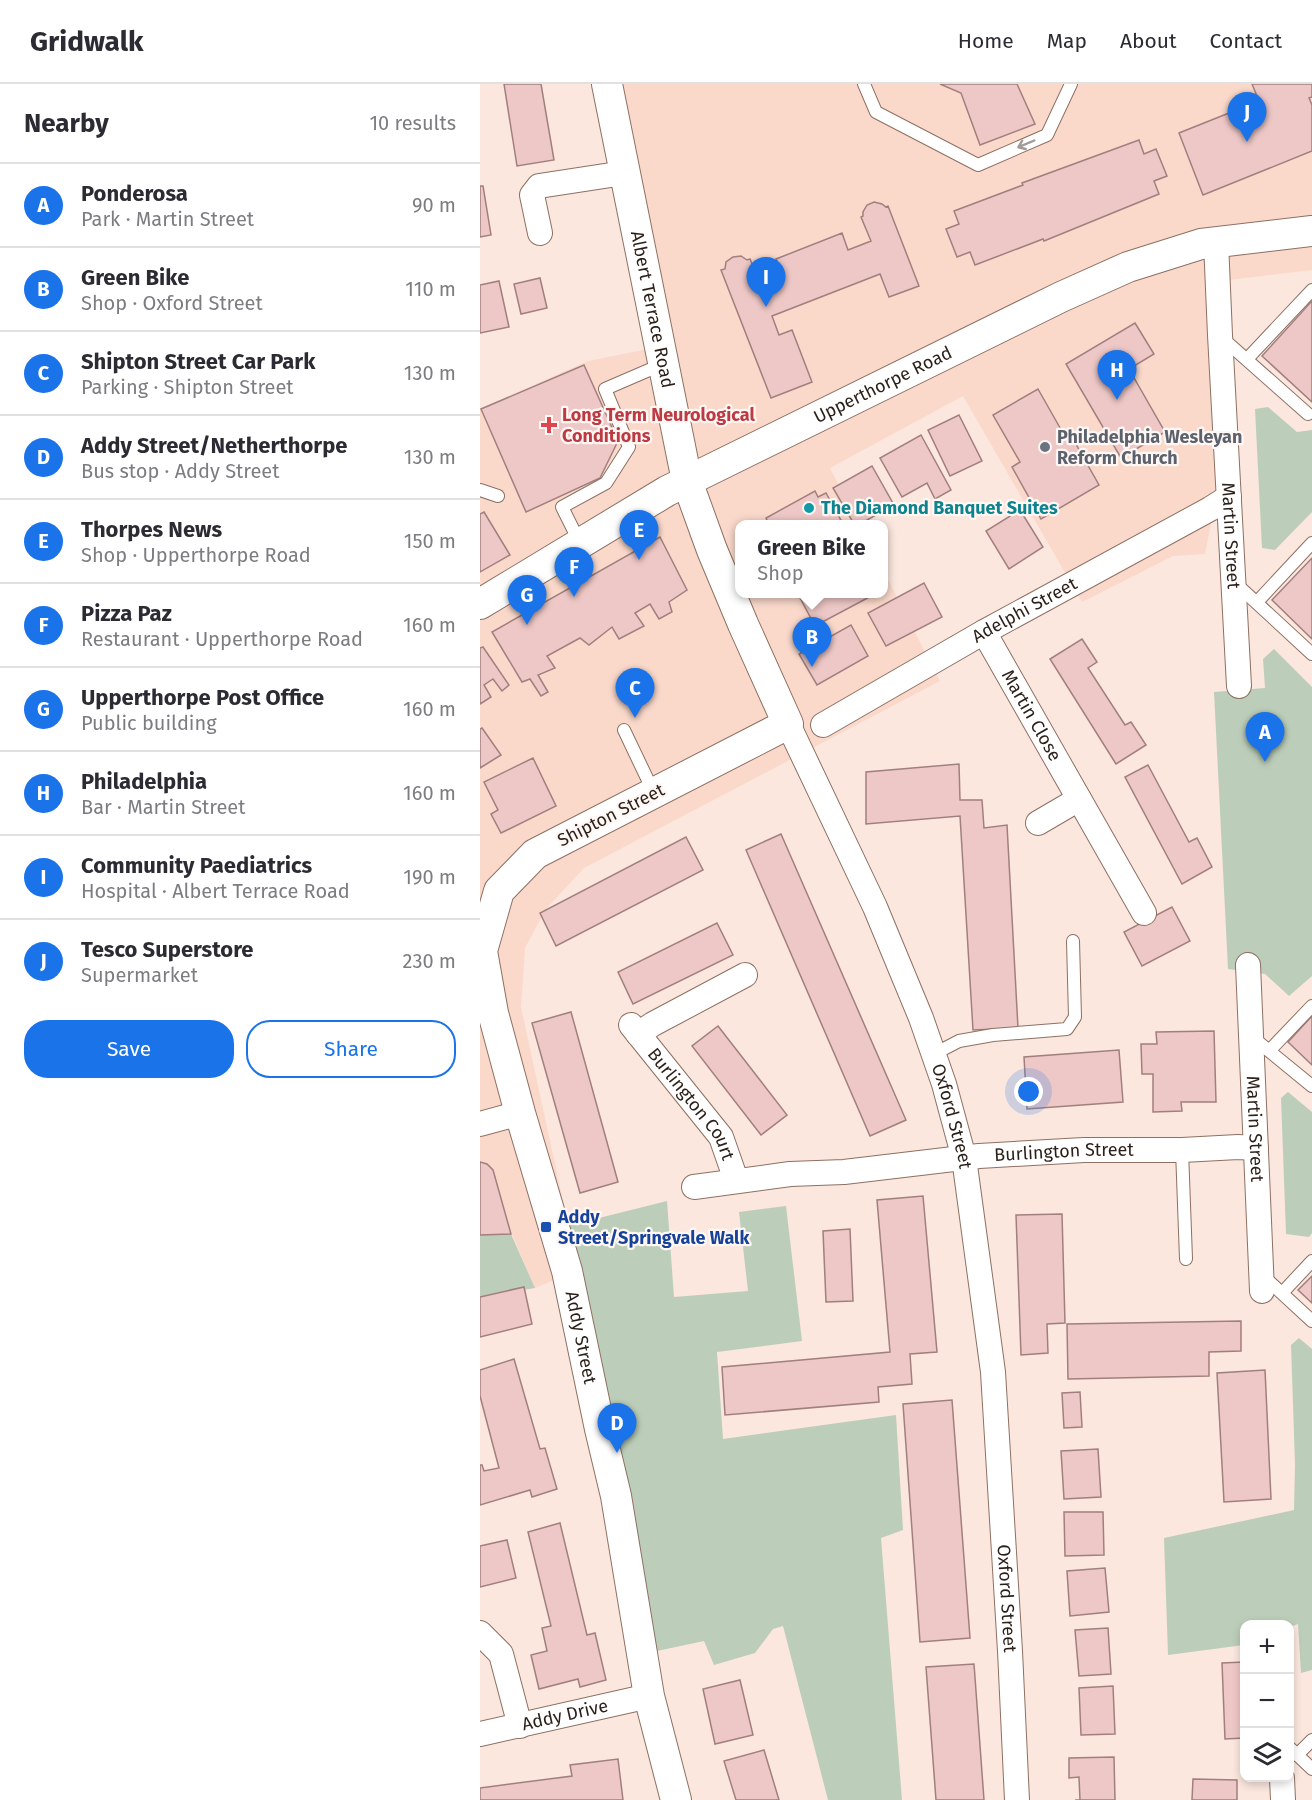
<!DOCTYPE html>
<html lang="en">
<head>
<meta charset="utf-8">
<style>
	:root { --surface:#fff; --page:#f2f2f3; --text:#2b2b33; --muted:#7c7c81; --line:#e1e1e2; --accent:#1a73e8 }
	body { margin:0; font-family:"Fira Sans",sans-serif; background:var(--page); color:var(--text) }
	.controls { position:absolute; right:18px; bottom:18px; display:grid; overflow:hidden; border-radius:12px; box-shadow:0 3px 9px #0003 }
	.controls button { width:54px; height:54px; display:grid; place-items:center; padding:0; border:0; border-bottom:2px solid var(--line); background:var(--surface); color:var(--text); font:30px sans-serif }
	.you { position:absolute; left:549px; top:1008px; width:21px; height:21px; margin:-15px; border:4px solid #fff; border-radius:50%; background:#1a73e8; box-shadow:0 0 0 9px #1a73e833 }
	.badge { display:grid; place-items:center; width:39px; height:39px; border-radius:50%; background:var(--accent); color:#fff; font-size:20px; font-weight:700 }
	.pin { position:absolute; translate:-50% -50px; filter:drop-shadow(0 2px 3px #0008) }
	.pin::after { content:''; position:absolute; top:32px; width:21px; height:18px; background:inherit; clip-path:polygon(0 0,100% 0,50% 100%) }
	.popup { position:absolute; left:255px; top:436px; width:153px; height:78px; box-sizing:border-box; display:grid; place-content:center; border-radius:12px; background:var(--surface); filter:drop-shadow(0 2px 4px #0005); font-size:20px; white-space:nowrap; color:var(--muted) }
	.popup b { font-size:22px; color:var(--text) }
	.popup::after { content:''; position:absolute; left:50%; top:100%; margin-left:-12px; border:12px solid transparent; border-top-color:var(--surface) }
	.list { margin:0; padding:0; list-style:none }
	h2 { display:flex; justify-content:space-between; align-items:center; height:78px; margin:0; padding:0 24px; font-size:26px }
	h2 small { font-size:20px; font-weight:400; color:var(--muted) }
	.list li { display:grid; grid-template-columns:39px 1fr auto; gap:18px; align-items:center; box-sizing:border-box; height:84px; padding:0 24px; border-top:2px solid var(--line) }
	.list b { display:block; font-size:22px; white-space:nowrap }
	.list p { margin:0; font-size:20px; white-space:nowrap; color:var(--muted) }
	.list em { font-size:20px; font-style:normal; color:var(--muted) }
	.actions { display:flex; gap:12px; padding:18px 24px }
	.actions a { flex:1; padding:14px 0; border:2px solid var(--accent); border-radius:24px; text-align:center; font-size:21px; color:var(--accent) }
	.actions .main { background:var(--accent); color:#fff }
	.icon { flex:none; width:33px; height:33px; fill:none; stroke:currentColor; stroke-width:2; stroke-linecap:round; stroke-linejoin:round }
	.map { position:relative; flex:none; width:832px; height:1716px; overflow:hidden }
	header { display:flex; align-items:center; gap:36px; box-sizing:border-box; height:84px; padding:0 30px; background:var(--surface); border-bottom:2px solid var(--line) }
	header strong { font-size:28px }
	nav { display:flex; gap:33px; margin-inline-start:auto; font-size:21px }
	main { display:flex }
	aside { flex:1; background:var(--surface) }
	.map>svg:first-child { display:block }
	.built { fill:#fad9cb }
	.green { fill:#bcceb9 }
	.building { fill:#eec8c7; stroke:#a17f7e; stroke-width:1.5 }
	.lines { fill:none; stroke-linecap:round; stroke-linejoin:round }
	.service-casing { stroke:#8d7062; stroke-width:14 }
	.minor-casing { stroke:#8d7062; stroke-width:26 }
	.tertiary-casing { stroke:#8d7062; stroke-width:32 }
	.service { stroke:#fff; stroke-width:12 }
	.minor { stroke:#fff; stroke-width:24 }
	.tertiary { stroke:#fff; stroke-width:30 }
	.oneway { stroke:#a09a98 }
	.health-dot { fill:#e0444e; stroke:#fef7f4; stroke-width:2 }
	.worship-dot { fill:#6b7280; stroke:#fef7f4; stroke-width:2 }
	.culture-dot { fill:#0f9aa8; stroke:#fef7f4; stroke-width:2 }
	.transit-dot { fill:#1a4fb4; stroke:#fef7f4; stroke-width:2 }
	.labels { text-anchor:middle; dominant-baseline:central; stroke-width:4.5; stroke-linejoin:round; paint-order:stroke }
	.street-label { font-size:18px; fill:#2b1f19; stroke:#fef7f4 }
	.health-label { font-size:18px; font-weight:bold; fill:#be3a42; stroke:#fef7f4; text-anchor:start }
	.worship-label { font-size:18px; font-weight:bold; fill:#5b616d; stroke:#fef7f4; text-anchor:start }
	.culture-label { font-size:18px; font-weight:bold; fill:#0d838f; stroke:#fef7f4; text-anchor:start }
	.transit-label { font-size:18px; font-weight:bold; fill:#164399; stroke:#fef7f4; text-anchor:start }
</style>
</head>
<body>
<header>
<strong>Gridwalk</strong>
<nav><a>Home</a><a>Map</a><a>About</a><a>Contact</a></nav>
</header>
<main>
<aside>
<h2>Nearby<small>10 results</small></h2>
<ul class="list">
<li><span class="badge">A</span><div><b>Ponderosa</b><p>Park · Martin Street</p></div><em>90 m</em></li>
<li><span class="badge">B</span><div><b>Green Bike</b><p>Shop · Oxford Street</p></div><em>110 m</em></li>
<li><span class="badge">C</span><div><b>Shipton Street Car Park</b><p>Parking · Shipton Street</p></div><em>130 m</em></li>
<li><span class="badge">D</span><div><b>Addy Street/Netherthorpe</b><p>Bus stop · Addy Street</p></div><em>130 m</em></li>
<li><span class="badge">E</span><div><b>Thorpes News</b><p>Shop · Upperthorpe Road</p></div><em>150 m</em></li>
<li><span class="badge">F</span><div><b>Pizza Paz</b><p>Restaurant · Upperthorpe Road</p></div><em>160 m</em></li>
<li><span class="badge">G</span><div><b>Upperthorpe Post Office</b><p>Public building</p></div><em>160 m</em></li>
<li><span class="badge">H</span><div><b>Philadelphia</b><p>Bar · Martin Street</p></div><em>160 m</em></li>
<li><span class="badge">I</span><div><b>Community Paediatrics</b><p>Hospital · Albert Terrace Road</p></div><em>190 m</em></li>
<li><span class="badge">J</span><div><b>Tesco Superstore</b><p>Supermarket</p></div><em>230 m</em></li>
</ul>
<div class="actions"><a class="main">Save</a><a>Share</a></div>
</aside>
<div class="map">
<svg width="832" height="1716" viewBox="0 0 832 1716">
	<rect width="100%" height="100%" fill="#fbe7de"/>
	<polygon class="built" points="119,0 832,0 832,186 725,199 738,405 725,470 693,472 602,518 483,312 350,384 379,440 260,440 260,510 404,510 404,488 460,597 104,784 66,825 45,864 41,923 98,1186 55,1204 32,1150 0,1151 0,325 108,277 173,264"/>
	<g class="green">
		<polygon points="788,323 817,348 832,346 832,428 795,466 782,464 775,325"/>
		<polygon points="794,565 832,603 832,892 809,912 785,890 748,885 734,608 785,604 783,575"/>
		<polygon points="808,1008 832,1028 832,1149 829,1153 806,1150 801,1014"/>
		<polygon points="187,1117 194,1213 268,1207 259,1128 306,1122 322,1257 237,1268 243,1355 416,1331 423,1446 401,1454 422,1716 348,1716 303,1542 293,1545 275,1569 234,1581 224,1557 177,1567 98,1186 87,1142"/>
		<polygon points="31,1150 55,1204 0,1213 0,1151"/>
		<polygon points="819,1254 832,1265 832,1586 821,1589 818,1540 810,1543 810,1540 764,1540 764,1561 688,1571 684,1454 814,1426 815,1380 811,1261"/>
	</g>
	<g class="building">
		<polygon points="24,0 61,0 74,76 37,82"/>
		<polygon points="460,0 537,0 555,40 500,61 481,9"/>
		<polygon points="772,0 832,0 832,13 829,14 832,21 832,67 723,111 699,49 779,17"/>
		<polygon points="659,56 664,70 676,65 687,92 674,97 679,110 564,157 563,155 495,181 490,168 477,173 466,145 479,140 474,127 543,101 542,99"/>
		<polygon points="0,102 3,102 11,151 0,153"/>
		<polygon points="394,118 402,120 406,123 408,122 439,202 409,213 400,190 292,232 299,251 312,246 332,298 291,314 241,186 245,185 246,178 253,173 261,172 267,176 270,175 280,199 302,190 296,175 362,149 368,166 391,157 381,133 383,132 383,128 387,121"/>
		<polygon points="60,194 67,224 41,230 34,200"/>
		<polygon points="19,197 29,243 0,249 0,201"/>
		<polygon points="832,217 832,318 782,272"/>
		<polygon points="655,239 674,270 649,285 685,348 641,374 586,280"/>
		<polygon points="104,281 138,357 120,394 46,428 1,325"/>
		<polygon points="558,305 583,349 588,346 619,401 561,435 532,383 540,378 513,331"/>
		<polygon points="479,331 502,377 470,392 448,346"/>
		<polygon points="441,351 471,406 455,415 447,399 422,413 400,374"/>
		<polygon points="392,382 414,421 380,440 374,440 353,404"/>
		<polygon points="335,407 338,413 346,409 363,440 289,440 286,434"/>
		<polygon points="540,426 563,463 529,485 506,447"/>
		<polygon points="4,428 30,471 0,488 0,430"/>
		<polygon points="180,453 207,506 189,518 192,528 179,535 170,520 155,529 164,542 139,555 132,543 109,561 100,554 67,572 75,584 58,591 68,608 61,612 50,595 42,598 12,548"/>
		<polygon points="832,474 832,555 792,516"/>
		<polygon points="444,499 462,533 406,562 388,529"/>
		<polygon points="318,510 395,510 335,542"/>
		<polygon points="371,541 388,572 337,601 319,570"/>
		<polygon points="602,555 617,578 608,584 645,641 651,638 666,661 636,680 570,575"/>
		<polygon points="3,563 29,601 22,607 13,595 4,601 11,613 0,620 0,564"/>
		<polygon points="2,644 21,671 0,684 0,645"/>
		<polygon points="53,674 76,722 21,749 11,730 18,726 4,698"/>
		<polygon points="479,680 480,716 502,716 504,744 527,741 538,944 493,946 480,732 386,740 386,688"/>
		<polygon points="668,681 709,758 717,754 732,783 702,800 645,693"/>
		<polygon points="301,750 426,1036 390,1052 266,766"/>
		<polygon points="206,753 223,786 76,862 60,829"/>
		<polygon points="692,823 710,857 662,882 644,848"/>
		<polygon points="237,839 253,871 153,920 138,888"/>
		<polygon points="91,928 138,1098 100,1109 52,939"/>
		<polygon points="832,932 832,981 808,958"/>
		<polygon points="238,942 307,1031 281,1051 212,962"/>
		<polygon points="734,947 736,1018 701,1018 702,1027 673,1028 673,990 662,990 661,960 677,960 676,948"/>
		<polygon points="639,966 643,1018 547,1025 544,973"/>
		<polygon points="0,1078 7,1080 13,1086 31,1150 0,1151"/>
		<polygon points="443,1112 457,1268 430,1270 432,1300 398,1303 399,1318 245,1331 242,1283 410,1268 397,1116"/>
		<polygon points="582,1130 585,1239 567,1240 568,1269 541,1271 536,1131"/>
		<polygon points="370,1145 373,1217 346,1218 343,1147"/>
		<polygon points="832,1192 832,1219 818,1206"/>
		<polygon points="44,1203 52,1240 0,1253 0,1213"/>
		<polygon points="761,1237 761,1267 729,1268 729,1292 588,1295 587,1240"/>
		<polygon points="34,1275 60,1365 65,1364 77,1405 52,1413 50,1406 0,1421 0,1381 2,1381 4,1387 19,1384 0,1312 0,1286"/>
		<polygon points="785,1286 791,1415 744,1418 737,1289"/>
		<polygon points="600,1308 602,1343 584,1344 582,1309"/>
		<polygon points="472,1316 490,1554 440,1558 423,1320"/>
		<polygon points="618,1365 621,1413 584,1415 581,1367"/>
		<polygon points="584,1428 623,1428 624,1471 585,1472"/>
		<polygon points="80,1439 107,1551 115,1549 126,1596 100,1603 98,1595 59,1605 51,1571 67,1567 62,1544 71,1542 48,1448"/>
		<polygon points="27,1456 36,1494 0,1503 0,1462"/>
		<polygon points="625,1484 629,1528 590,1532 587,1487"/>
		<polygon points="628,1544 631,1590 599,1592 595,1546"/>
		<polygon points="764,1578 764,1654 745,1655 742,1579"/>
		<polygon points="494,1580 504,1716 456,1716 446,1583"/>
		<polygon points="260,1596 273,1651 235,1660 223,1605"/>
		<polygon points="633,1602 635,1650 601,1651 599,1604"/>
		<polygon points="284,1666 299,1716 256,1716 244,1677"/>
		<polygon points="634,1673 635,1716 595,1716 600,1716 599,1693 589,1694 589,1674"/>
		<polygon points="138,1675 143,1716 0,1716 0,1704 92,1692 90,1681"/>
		<polygon points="713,1695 757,1696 757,1716 712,1716"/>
	</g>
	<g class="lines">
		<g class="service-casing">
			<g id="service">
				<polyline points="384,0 396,28 498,81 567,51 591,0"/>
				<polyline points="741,253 828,330"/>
				<polyline points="767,275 832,206"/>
				<polyline points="0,406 18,412"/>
				<polyline points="100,459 82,423 126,399 149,363 125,305 183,280"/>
				<polyline points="754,498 832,570"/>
				<polyline points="777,518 832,459"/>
				<polyline points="144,646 174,709"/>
				<polyline points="772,953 832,1002"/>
				<polyline points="790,966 832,922"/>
				<polyline points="454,970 479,957 513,951 587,945 595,933 593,857"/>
				<polyline points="702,1066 706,1175"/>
				<polyline points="782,1191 832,1237"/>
				<polyline points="803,1208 832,1177"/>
				<polyline points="810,1664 832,1685"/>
				<polyline points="817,1671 832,1656"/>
			</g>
		</g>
		<g class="minor-casing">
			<g id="minor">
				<polyline points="60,149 52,111 59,102 144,89"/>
				<path id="s1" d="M 736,158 L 740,251 L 759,602"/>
				<path id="s2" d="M 504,548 L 664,829"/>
				<path id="s3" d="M 308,640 L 395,823 L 441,934 L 464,1000 L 484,1074 L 513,1288 L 530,1567 L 537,1716"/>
				<path id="s4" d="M 343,641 L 504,548 L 730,425 L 749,413"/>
				<polyline points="558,739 599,715"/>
				<path id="s5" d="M 768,881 L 782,1207"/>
				<path id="s6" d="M 151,941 L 241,1053 L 256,1096"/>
				<polyline points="158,950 173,940 265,891"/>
				<polyline points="0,1040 40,1029"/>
				<path id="s7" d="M 214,1103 L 310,1090 L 364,1088 L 499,1072 L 604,1066 L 702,1066 L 758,1063 L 776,1064"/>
				<polyline points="0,1549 21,1570 40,1642"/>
				<path id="s8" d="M 0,1650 L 169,1612"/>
				<polyline points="802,1694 803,1716"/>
			</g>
		</g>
		<g class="tertiary-casing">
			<g id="tertiary">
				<path id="s9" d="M 127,0 L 207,397 L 232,466 L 263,540 L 308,640 L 55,770 L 19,807 L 2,867 L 13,929 L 40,1029 L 87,1187 L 120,1345 L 136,1412 L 169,1612 L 196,1716"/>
				<path id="s10" d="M 0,520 L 187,407 L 581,213 L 648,183 L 721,160 L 832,147"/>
			</g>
		</g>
		<use href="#service" class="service"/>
		<use href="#minor" class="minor"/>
		<use href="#tertiary" class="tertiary"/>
	</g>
	<defs><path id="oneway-shaft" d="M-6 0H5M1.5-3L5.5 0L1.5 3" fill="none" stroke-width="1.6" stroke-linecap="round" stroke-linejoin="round" transform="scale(1.5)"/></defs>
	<use class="oneway" href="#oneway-shaft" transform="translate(546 60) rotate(157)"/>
	<path class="health-dot" d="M66 332h6v6h6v6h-6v6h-6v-6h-6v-6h6z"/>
	<circle class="worship-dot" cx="565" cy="363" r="6"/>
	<circle class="culture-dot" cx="329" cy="424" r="6"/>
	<rect class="transit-dot" x="60" y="1137" width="12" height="12" rx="3"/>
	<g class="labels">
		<g class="street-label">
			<text stroke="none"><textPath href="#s9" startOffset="230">Albert Terrace Road</textPath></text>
			<text stroke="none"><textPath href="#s10" startOffset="459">Upperthorpe Road</textPath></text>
			<text stroke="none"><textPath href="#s1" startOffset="294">Martin Street</textPath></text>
			<text stroke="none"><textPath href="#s4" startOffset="232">Adelphi Street</textPath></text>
			<text stroke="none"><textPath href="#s2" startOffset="96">Martin Close</textPath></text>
			<text transform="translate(131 731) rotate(-27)">Shipton Street</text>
			<text stroke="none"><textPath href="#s6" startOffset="100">Burlington Court</textPath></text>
			<text stroke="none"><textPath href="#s3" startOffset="426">Oxford Street</textPath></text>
			<text stroke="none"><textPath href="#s5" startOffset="164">Martin Street</textPath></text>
			<text stroke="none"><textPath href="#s7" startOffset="372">Burlington Street</textPath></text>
			<text stroke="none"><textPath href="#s9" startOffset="1466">Addy Street</textPath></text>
			<text stroke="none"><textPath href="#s3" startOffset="912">Oxford Street</textPath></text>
			<text stroke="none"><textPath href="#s8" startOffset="87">Addy Drive</textPath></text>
		</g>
		<g class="health-label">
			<text x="82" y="331">Long Term Neurological<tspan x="82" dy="21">Conditions</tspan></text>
		</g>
		<g class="worship-label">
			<text x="577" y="353">Philadelphia Wesleyan<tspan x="577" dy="21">Reform Church</tspan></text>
		</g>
		<g class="culture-label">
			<text x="341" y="424">The Diamond Banquet Suites</text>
		</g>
		<g class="transit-label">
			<text x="78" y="1133">Addy<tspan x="78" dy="21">Street/Springvale Walk</tspan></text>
		</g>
	</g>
</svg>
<div class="controls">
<button>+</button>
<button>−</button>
<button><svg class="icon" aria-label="layers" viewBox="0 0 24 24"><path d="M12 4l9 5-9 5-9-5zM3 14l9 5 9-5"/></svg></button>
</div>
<div class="you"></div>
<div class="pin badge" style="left:785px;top:678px">A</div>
<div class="pin badge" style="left:332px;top:583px">B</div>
<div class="popup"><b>Green Bike</b>Shop</div>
<div class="pin badge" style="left:155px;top:634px">C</div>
<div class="pin badge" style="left:137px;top:1369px">D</div>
<div class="pin badge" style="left:159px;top:476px">E</div>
<div class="pin badge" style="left:94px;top:513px">F</div>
<div class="pin badge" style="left:47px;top:541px">G</div>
<div class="pin badge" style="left:637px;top:316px">H</div>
<div class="pin badge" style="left:286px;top:223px">I</div>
<div class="pin badge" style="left:767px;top:58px">J</div>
</div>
</main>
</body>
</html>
